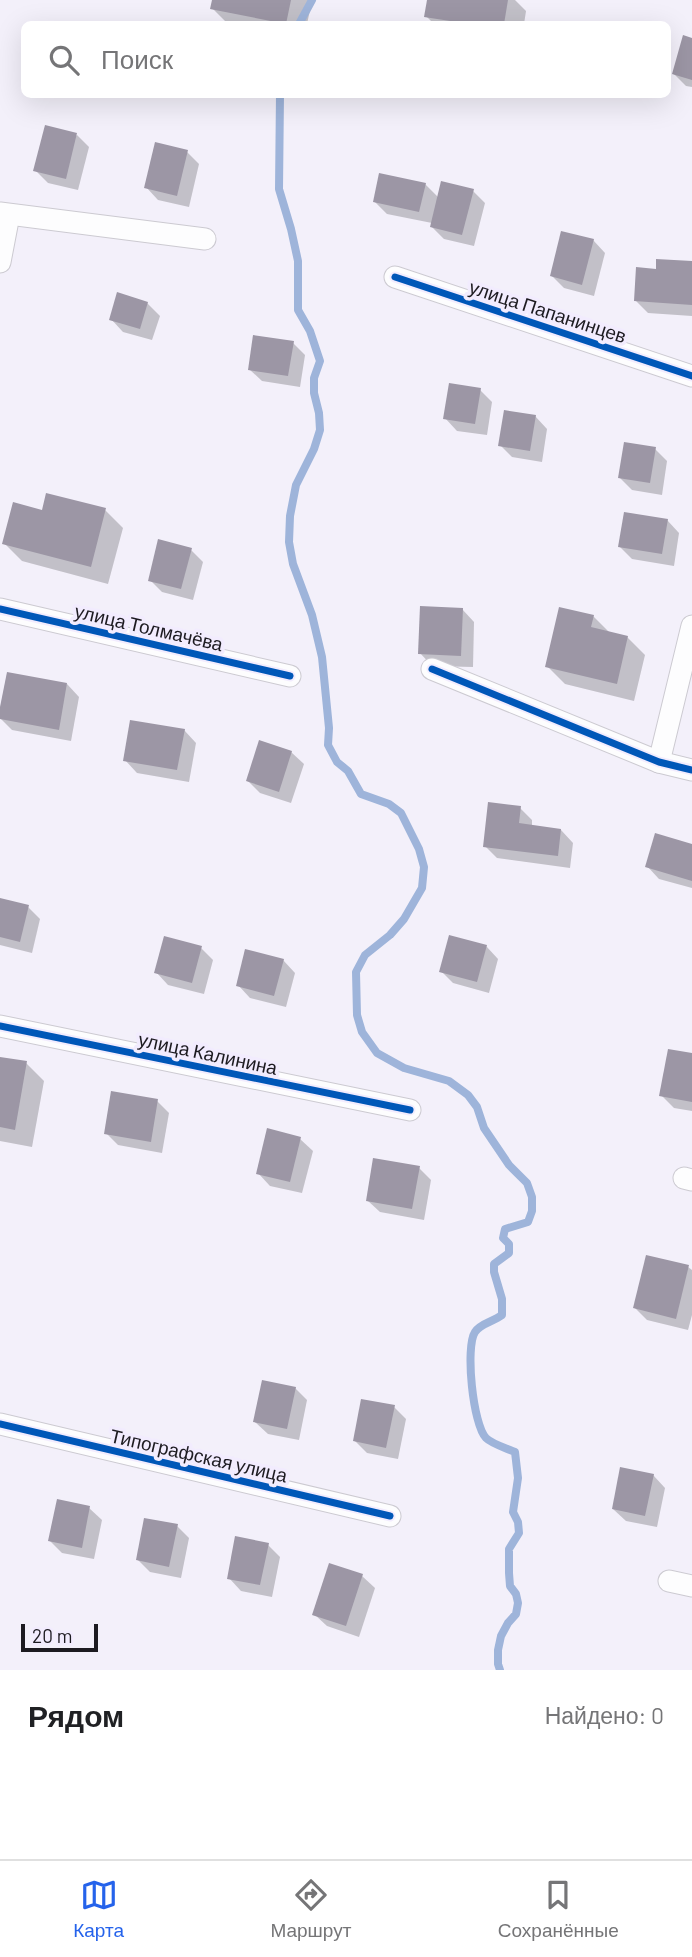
<!DOCTYPE html>
<html lang="ru">
<head>
<meta charset="utf-8">
<style>
	:root { --surface:#fff; --page:#f6f6f6; --text:#202124; --muted:#757577; --line:#e0e0e0; --accent:#2563eb }
	body { margin:0; font-family:Barlow,sans-serif; background:var(--page); color:var(--text) }
	.scale { position:absolute; left:21px; bottom:18px; width:77px; box-sizing:border-box; padding-left:7px; border:4px solid #1d1b21; border-top:0; font-size:19px; line-height:24px; white-space:nowrap; color:#1d1b21; -webkit-text-stroke:5px #f2ecfe; paint-order:stroke }
	.list { margin:0; padding:0; list-style:none }
	h2 { display:flex; justify-content:space-between; align-items:center; height:91px; margin:0; padding:0 28px; font-size:30px }
	h2 small { font-size:23px; font-weight:400; color:var(--muted) }
	.icon { flex:none; width:38px; height:38px; fill:none; stroke:currentColor; stroke-width:2; stroke-linecap:round; stroke-linejoin:round }
	.map { position:relative; flex:none; width:692px; height:1670px; overflow:hidden }
	.search { position:absolute; background:var(--surface); box-shadow:0 7px 28px #0002; left:21px; right:21px; top:21px; height:77px; display:flex; align-items:center; gap:18px; box-sizing:border-box; padding:0 24px; border-radius:10px; color:var(--muted); font-size:26px }
	.sheet { height:189px; background:var(--surface) }
	nav { display:flex; justify-content:space-around; align-items:center; box-sizing:border-box; height:98px; border-top:2px solid var(--line); background:var(--surface); font-size:19px; color:var(--muted) }
	nav a { display:grid; justify-items:center; gap:4px }
	nav .on { color:var(--accent) }
	.map>svg:first-child { display:block }
	.shadow { fill:#0003 }
	.lines { fill:none; stroke-linecap:round; stroke-linejoin:round }
	.stream { stroke:#9eb4da; stroke-width:8 }
	.building { fill:#9c96a5 }
	.street-casing { stroke:#cccad1; stroke-width:23 }
	.street { stroke:#fdfdfe; stroke-width:21 }
	.cycleway-casing { stroke:#f2ecfe; stroke-width:11 }
	.cycleway { stroke:#0057b8; stroke-width:7 }
	.labels { text-anchor:middle; dominant-baseline:central; stroke-width:7; stroke-linejoin:round; paint-order:stroke }
	.street-label { font-size:19px; fill:#1d1b21; stroke:#f2ecfe }
</style>
</head>
<body>
<div class="map">
<svg width="692" height="1670" viewBox="0 0 692 1670">
	<rect width="100%" height="100%" fill="#f3f0fa"/>
	<g class="shadow">
		<polygon points="214,0 311,0 312,1 307,24 228,24 212,8"/>
		<polygon points="429,0 515,0 526,11 524,24 434,24 426,16"/>
		<polygon points="692,39 692,87 686,86 674,74"/>
		<polygon points="77,135 89,147 78,190 48,183 35,170"/>
		<polygon points="187,152 199,164 189,207 158,200 146,187"/>
		<polygon points="425,184 439,198 473,191 485,203 474,246 444,239 432,227 432,223 387,214 375,202"/>
		<polygon points="593,240 605,253 594,296 564,288 552,276"/>
		<polygon points="692,263 692,316 648,313 636,301 657,271"/>
		<polygon points="147,303 160,316 152,340 123,332 111,319"/>
		<polygon points="293,343 305,355 300,387 262,381 249,369"/>
		<polygon points="480,390 492,402 487,435 457,431 445,418"/>
		<polygon points="535,416 547,429 542,462 512,457 500,445"/>
		<polygon points="655,449 667,461 662,495 632,490 620,478"/>
		<polygon points="105,510 123,528 108,584 22,561 4,543 43,512"/>
		<polygon points="667,520 679,533 674,566 632,559 620,547"/>
		<polygon points="191,550 203,562 193,600 162,592 150,580"/>
		<polygon points="462,609 474,622 473,667 432,666 420,653"/>
		<polygon points="593,616 610,633 627,637 645,655 634,701 565,684 547,666"/>
		<polygon points="67,684 79,697 71,741 12,730 0,718 0,716"/>
		<polygon points="184,730 196,743 189,782 137,773 125,760"/>
		<polygon points="291,752 304,764 291,803 260,793 248,781"/>
		<polygon points="520,808 532,820 532,827 561,830 573,843 570,868 497,858 485,846"/>
		<polygon points="692,846 692,888 659,879 647,866"/>
		<polygon points="0,899 28,907 40,919 32,953 0,945"/>
		<polygon points="486,946 498,959 489,993 453,983 441,971"/>
		<polygon points="201,948 213,960 204,994 168,985 156,972"/>
		<polygon points="283,960 295,973 286,1007 250,998 238,985"/>
		<polygon points="692,1055 692,1111 674,1108 661,1095"/>
		<polygon points="0,1058 26,1063 44,1081 32,1147 0,1141"/>
		<polygon points="157,1101 169,1113 162,1153 118,1145 106,1133"/>
		<polygon points="300,1139 313,1151 302,1193 270,1186 258,1173"/>
		<polygon points="419,1168 431,1180 424,1220 380,1212 367,1200"/>
		<polygon points="688,1267 692,1270 692,1315 688,1330 647,1320 635,1308"/>
		<polygon points="295,1388 307,1400 299,1440 268,1434 255,1422"/>
		<polygon points="394,1407 406,1419 398,1459 367,1453 355,1441"/>
		<polygon points="653,1475 665,1488 657,1527 626,1521 613,1509"/>
		<polygon points="89,1508 102,1520 94,1559 62,1553 50,1541"/>
		<polygon points="177,1526 189,1538 181,1578 150,1572 137,1559"/>
		<polygon points="268,1545 280,1557 272,1597 241,1591 229,1578"/>
		<polygon points="330,1565 362,1576 375,1588 359,1637 327,1626 314,1614"/>
	</g>
	<g class="lines">
		<g class="stream">
			<polyline points="299,24 312,0"/>
			<path d="M 280,94 L 279,189 L 291,229 L 298,261 L 298,310 L 310,331 L 320,361 L 314,378 L 314,393 L 319,413 L 320,430 L 314,449 L 296,485 L 290,516 L 289,542 L 293,564 L 312,615 L 322,657 L 329,728 L 328,745 L 337,762 L 348,771 L 361,794 L 389,804 L 401,813 L 419,849 L 424,867 L 422,888 L 404,919 L 390,935 L 365,955 L 356,972 L 357,1015 L 362,1032 L 377,1053 L 404,1068 L 449,1081 L 468,1095 L 477,1107 L 484,1128 L 509,1165 L 527,1183 L 532,1197 L 532,1211 L 528,1222 L 505,1229 L 503,1238 L 509,1244 L 509,1253 L 494,1264 L 494,1272 L 502,1299 L 502,1315 C 493,1322 481,1323 475,1332 C 465,1347 473,1425 486,1438 C 492,1444 506,1448 515,1452 L 518,1478 L 513,1512 L 518,1522 L 519,1533 L 509,1549 L 509,1573 L 510,1586 L 516,1594 L 518,1603 L 516,1614 L 508,1623 L 501,1636 L 498,1650 L 498,1664 L 500,1670"/>
		</g>
	</g>
	<g class="building">
		<polygon points="212,0 291,0 286,24 210,9"/>
		<polygon points="427,0 508,0 504,24 470,24 424,17"/>
		<polygon points="683,35 692,38 692,80 672,74"/>
		<polygon points="45,125 77,133 66,179 33,171"/>
		<polygon points="155,142 188,150 177,196 144,188"/>
		<polygon points="379,173 426,183 419,212 373,202"/>
		<polygon points="441,181 474,189 462,235 430,227"/>
		<polygon points="561,231 594,239 582,285 550,276"/>
		<polygon points="656,259 692,261 692,305 634,301 636,267 656,269"/>
		<polygon points="117,292 148,302 140,329 109,320"/>
		<polygon points="253,335 294,341 288,376 248,370"/>
		<polygon points="449,383 481,388 475,424 443,419"/>
		<polygon points="504,410 536,415 530,451 498,446"/>
		<polygon points="624,442 656,447 650,483 618,478"/>
		<polygon points="46,493 106,508 91,567 2,544 13,502 42,510"/>
		<polygon points="624,512 668,519 662,554 618,547"/>
		<polygon points="158,539 192,548 181,589 148,581"/>
		<polygon points="420,606 463,608 461,656 418,654"/>
		<polygon points="559,607 594,615 591,627 628,636 617,684 545,667"/>
		<polygon points="7,672 67,683 59,730 0,719 0,707"/>
		<polygon points="130,720 185,729 177,770 123,761"/>
		<polygon points="259,740 292,751 279,792 246,781"/>
		<polygon points="488,802 521,806 519,823 561,829 558,856 483,847"/>
		<polygon points="655,833 692,844 692,881 645,867"/>
		<polygon points="0,898 29,905 20,942 0,937"/>
		<polygon points="449,935 487,945 477,982 439,972"/>
		<polygon points="164,936 202,946 192,983 154,973"/>
		<polygon points="245,949 284,959 274,996 236,986"/>
		<polygon points="668,1049 692,1053 692,1102 659,1096"/>
		<polygon points="0,1057 27,1061 15,1130 0,1127"/>
		<polygon points="111,1091 158,1099 151,1142 104,1134"/>
		<polygon points="267,1128 301,1137 290,1182 256,1174"/>
		<polygon points="373,1158 420,1166 412,1209 366,1201"/>
		<polygon points="646,1255 689,1265 676,1319 633,1308"/>
		<polygon points="262,1380 296,1387 287,1429 253,1422"/>
		<polygon points="361,1399 395,1405 386,1448 353,1441"/>
		<polygon points="620,1467 654,1474 645,1516 612,1509"/>
		<polygon points="57,1499 90,1506 82,1548 48,1541"/>
		<polygon points="144,1518 178,1524 169,1567 136,1560"/>
		<polygon points="235,1536 269,1543 260,1585 227,1579"/>
		<polygon points="329,1563 363,1574 346,1626 312,1615"/>
	</g>
	<g class="lines">
		<g class="street-casing">
			<g id="street">
				<polyline points="0,213 205,239"/>
				<polyline points="0,262 9,215"/>
				<polyline points="395,277 692,376"/>
				<polyline points="0,609 290,676"/>
				<polyline points="432,669 659,762 692,770"/>
				<polyline points="659,762 692,626"/>
				<polyline points="0,1026 410,1110"/>
				<polyline points="684,1178 692,1180"/>
				<polyline points="0,1424 390,1516"/>
				<polyline points="669,1581 692,1586"/>
			</g>
		</g>
		<use href="#street" class="street"/>
		<g class="cycleway-casing">
			<g id="cycleway">
				<polyline points="395,277 692,376"/>
				<polyline points="0,609 290,676"/>
				<polyline points="432,669 659,762 692,770"/>
				<polyline points="0,1026 410,1110"/>
				<polyline points="0,1424 390,1516"/>
			</g>
		</g>
		<use href="#cycleway" class="cycleway"/>
	</g>
	<g class="labels">
		<g class="street-label">
			<text transform="translate(548 311) rotate(18)">улица Папанинцев</text>
			<text transform="translate(149 627) rotate(13)">улица Толмачёва</text>
			<text transform="translate(208 1053) rotate(12)">улица Калинина</text>
			<text transform="translate(199 1455) rotate(13)">Типографская улица</text>
		</g>
	</g>
</svg>
<div class="scale">20 m</div>
<div class="search"><svg class="icon" aria-label="search" viewBox="0 0 24 24"><circle cx="10" cy="10" r="6"/><path d="M15 15l6 6"/></svg>Поиск</div>
</div>
<section class="sheet">
<h2>Рядом<small>Найдено: 0</small></h2>
<ul class="list">
</ul>
</section>
<nav>
<a class="on"><svg class="icon" aria-label="map" viewBox="0 0 24 24"><path d="M3 6l6-2 6 2 6-2v14l-6 2-6-2-6 2zM9 4v14M15 6v14"/></svg>Карта</a>
<a><svg class="icon" aria-label="directions" viewBox="0 0 24 24"><path d="M12 3l9 9-9 9-9-9zM9 14v-3h6M13 9l2 2-2 2"/></svg>Маршрут</a>
<a><svg class="icon" aria-label="saved" viewBox="0 0 24 24"><path d="M7 4h10v16l-5-4-5 4z"/></svg>Сохранённые</a>
</nav>
</body>
</html>
